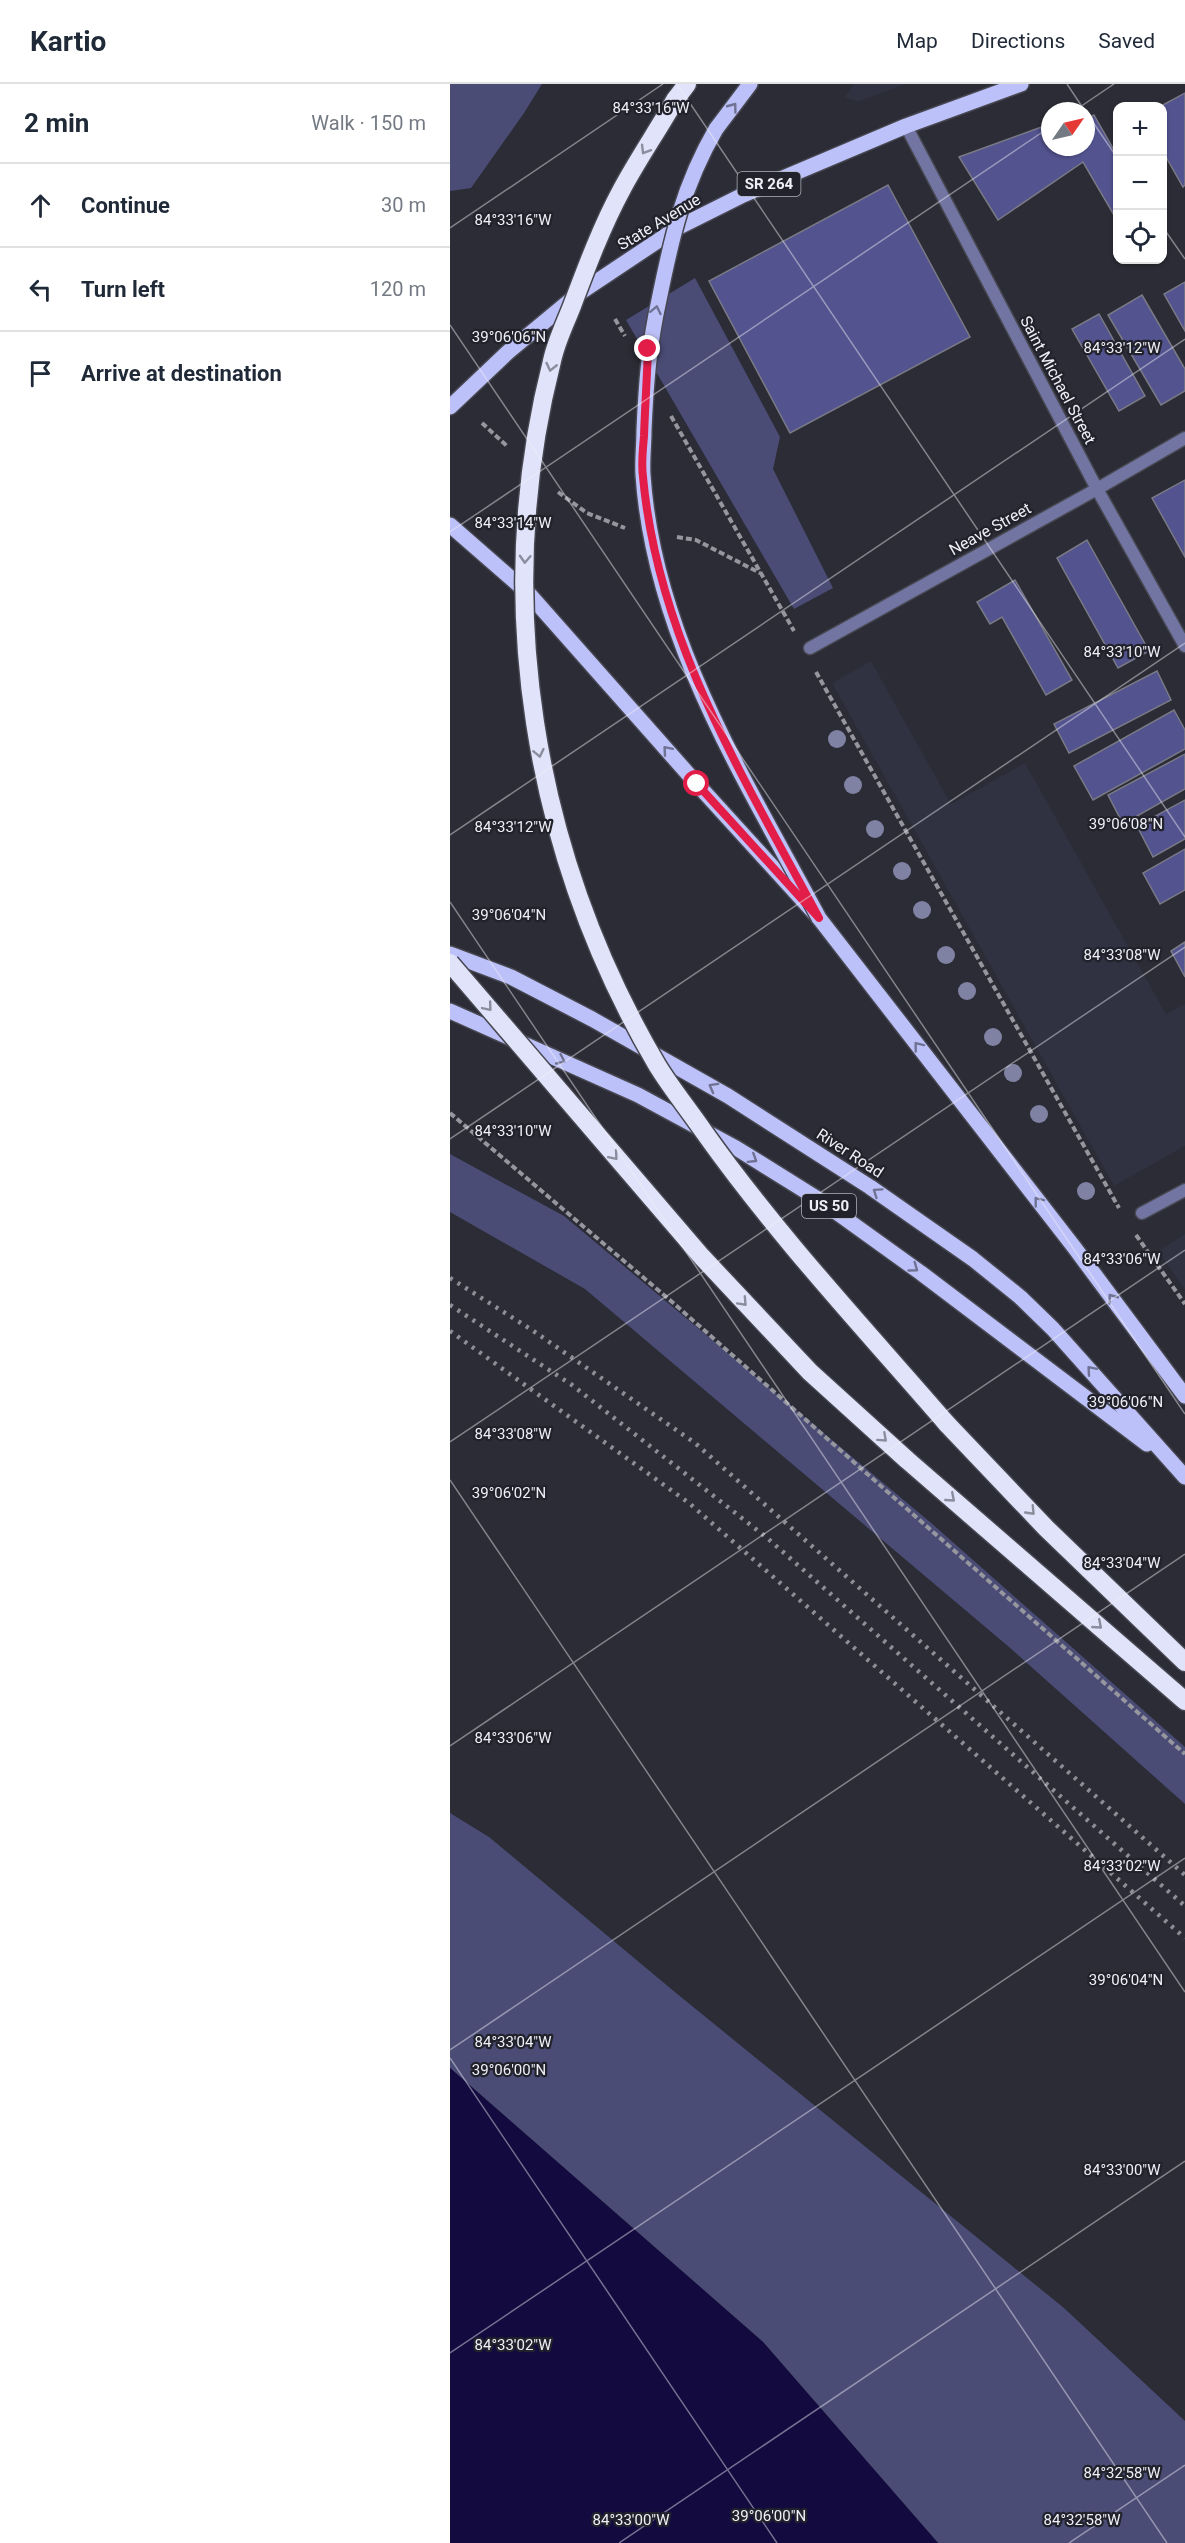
<!DOCTYPE html>
<html lang="en">
<head>
<meta charset="utf-8">
<style>
	:root { --surface:#fff; --page:#f2f2f3; --text:#1f2937; --muted:#747a83; --line:#e0e1e3 }
	body { margin:0; font-family:Roboto,sans-serif; background:var(--page); color:var(--text) }
	.controls { position:absolute; right:18px; top:18px; display:grid; overflow:hidden; border-radius:12px; box-shadow:0 2px 4px #0004 }
	.controls button { width:54px; height:54px; display:grid; place-items:center; padding:0; border:0; border-bottom:2px solid var(--line); background:var(--surface); color:var(--text); font:30px sans-serif }
	.compass { position:absolute; left:591px; top:18px; width:54px; height:54px; border-radius:50%; background:var(--surface); box-shadow:0 2px 4px #0004; rotate:56deg }
	.stop { position:absolute; width:18px; height:18px; margin:-14px; border:4px solid #e11d48; border-radius:50%; background:#fff }
	.stop.end { background:#e11d48; border-color:#fff; box-shadow:0 2px 6px #0008 }
	.list { margin:0; padding:0; list-style:none }
	h2 { display:flex; justify-content:space-between; align-items:center; height:78px; margin:0; padding:0 24px; font-size:26px }
	h2 small { font-size:20px; font-weight:400; color:var(--muted) }
	.list li { display:grid; grid-template-columns:39px 1fr auto; gap:18px; align-items:center; box-sizing:border-box; height:84px; padding:0 24px; border-top:2px solid var(--line) }
	.list b { display:block; font-size:22px; white-space:nowrap }
	.list em { font-size:20px; font-style:normal; color:var(--muted) }
	.icon { flex:none; width:33px; height:33px; fill:none; stroke:currentColor; stroke-width:2; stroke-linecap:round; stroke-linejoin:round }
	.map { position:relative; flex:none; width:735px; height:2459px; overflow:hidden }
	header { display:flex; align-items:center; gap:36px; box-sizing:border-box; height:84px; padding:0 30px; background:var(--surface); border-bottom:2px solid var(--line) }
	header strong { font-size:28px }
	nav { display:flex; gap:33px; margin-inline-start:auto; font-size:21px }
	main { display:flex }
	aside { flex:1; background:var(--surface) }
	.map>svg:first-child { display:block }
	.built { fill:#303141 }
	.green { fill:#4a4c75 }
	.water { fill:#130a3f }
	.building { fill:#53538f; stroke:#797a85; stroke-width:1.5 }
	.lines { fill:none; stroke-linecap:round; stroke-linejoin:round }
	.street-casing { stroke:#464750; stroke-width:15 }
	.primary-casing { stroke:#464750; stroke-width:18 }
	.highway-casing { stroke:#464750; stroke-width:21 }
	.path { stroke:#95969e; stroke-width:4; stroke-dasharray:6 3; stroke-linecap:butt }
	.street { stroke:#7275a2; stroke-width:12 }
	.primary { stroke:#bdc1f9; stroke-width:15 }
	.highway { stroke:#e1e3fa; stroke-width:18 }
	.rail { stroke:#8d8e96; stroke-width:4.5; stroke-dasharray:3 6; stroke-linecap:butt }
	.primary-bridge-casing { stroke:#464750; stroke-width:18; stroke-linecap:butt }
	.highway-bridge-casing { stroke:#464750; stroke-width:21; stroke-linecap:butt }
	.primary-bridge { stroke:#bdc1f9; stroke-width:15 }
	.highway-bridge { stroke:#e1e3fa; stroke-width:18 }
	.tree { fill:#8082a4 }
	.oneway { stroke:#6f7292 }
	.oneway2 { stroke:#8b8c9d }
	.route { stroke:#e11d48; stroke-width:8 }
	.ticks { fill:none; stroke:#eff0f7; stroke-width:1.5; stroke-opacity:0.45 }
	.labels { text-anchor:middle; dominant-baseline:central; stroke-width:4.5; stroke-linejoin:round; paint-order:stroke }
	.shield { fill:#21222b; stroke:#b1b2ba; stroke-width:1.5 }
	.shield-label { font-size:15px; font-weight:bold; fill:#eff0f7 }
	.street-label { font-size:16px; fill:#eff0f7; stroke:#21222b }
	.ticks-label { font-size:15px; text-anchor:middle; fill:#eff0f7; stroke:#21222b; stroke-width:4.5; stroke-linejoin:round; paint-order:stroke }
</style>
</head>
<body>
<header>
<strong>Kartio</strong>
<nav><a>Map</a><a>Directions</a><a>Saved</a></nav>
</header>
<main>
<aside>
<h2>2 min<small>Walk · 150 m</small></h2>
<ul class="list">
<li><svg class="icon" aria-label="ahead" viewBox="0 0 24 24"><path d="M12 20V5M6 11l6-6 6 6"/></svg><div><b>Continue</b></div><em>30 m</em></li>
<li><svg class="icon" aria-label="left" viewBox="0 0 24 24"><path d="M17 20v-9H6M10 6l-5 5 5 5"/></svg><div><b>Turn left</b></div><em>120 m</em></li>
<li><svg class="icon" aria-label="arrive" viewBox="0 0 24 24"><path d="M6 21V4h12l-3 4 3 4H6"/></svg><div><b>Arrive at destination</b></div></li>
</ul>
</aside>
<div class="map">
<svg width="735" height="2459" viewBox="0 0 735 2459">
	<rect width="100%" height="100%" fill="#2b2c35"/>
	<g class="built">
		<polygon points="404,0 455,0 408,18 395,13"/>
		<polygon points="421,577 501,720 575,679 716,930 735,920 735,1062 664,1102 382,599"/>
		<polygon points="735,1150 735,1206 708,1167"/>
	</g>
	<g class="green">
		<polygon points="0,0 92,0 74,29 21,104 0,107"/>
		<polygon points="245,194 330,353 323,385 383,504 344,525 176,236"/>
		<polygon points="0,1070 114,1132 480,1438 735,1663 735,1720 559,1563 135,1205 0,1128"/>
		<polygon points="0,1729 39,1753 226,1909 614,2224 735,2337 735,2459 488,2459 313,2258 0,1984"/>
	</g>
	<polygon class="water" points="0,1984 313,2258 488,2459 0,2459"/>
	<g class="building">
		<polygon points="735,9 735,101 733,103 712,66 711,22"/>
		<polygon points="644,31 668,73 668,138 633,78 548,136 509,73 597,41 600,48 600,63 636,63 636,35"/>
		<polygon points="438,101 520,253 340,349 259,197"/>
		<polygon points="735,198 735,247 714,210"/>
		<polygon points="692,211 735,285 735,307 711,321 658,231"/>
		<polygon points="649,230 695,312 669,327 622,245"/>
		<polygon points="735,396 735,473 702,414"/>
		<polygon points="637,456 699,567 668,584 607,474"/>
		<polygon points="565,496 622,596 596,611 552,533 540,540 527,518"/>
		<polygon points="707,587 721,616 619,669 604,640"/>
		<polygon points="724,626 735,646 735,665 643,716 624,682"/>
		<polygon points="735,670 735,705 673,740 658,711"/>
		<polygon points="735,716 735,755 703,773 687,742"/>
		<polygon points="735,765 735,806 710,820 693,789"/>
		<polygon points="735,858 735,893 721,867"/>
	</g>
	<g class="lines">
		<g class="street-casing">
			<g id="street">
				<polyline points="456,42 647,405 735,562"/>
				<polyline points="360,564 647,405 735,354"/>
				<polyline points="692,1129 735,1106"/>
			</g>
		</g>
		<g class="primary-casing">
			<g id="primary">
				<polyline points="266,45 300,0"/>
				<polyline points="0,323 58,268 128,210 227,144 293,111 456,42 571,0"/>
				<polyline points="0,441 79,510 247,700 369,834 624,1163 735,1312"/>
				<polyline points="0,870 61,893 142,935 278,1012 420,1103 523,1175 570,1213 603,1245 735,1393"/>
				<polyline points="0,927 188,1011 286,1064 368,1115 471,1189 697,1360"/>
			</g>
		</g>
		<g class="highway-casing">
			<g id="highway">
				<polyline points="225,16 237,0"/>
				<polyline points="497,1340 596,1444 735,1578"/>
				<polyline points="456,1375 735,1617"/>
			</g>
		</g>
		<g class="path">
			<polyline points="165,235 175,252"/>
			<polyline points="221,332 344,547"/>
			<polyline points="32,339 58,363"/>
			<polyline points="108,408 137,429 175,444"/>
			<polyline points="227,453 246,456 310,489"/>
			<polyline points="366,588 669,1124"/>
			<polyline points="0,1029 221,1217 735,1670"/>
			<polyline points="686,1151 735,1220"/>
		</g>
		<use href="#street" class="street"/>
		<use href="#primary" class="primary"/>
		<use href="#highway" class="highway"/>
		<g class="rail">
			<polyline points="0,1194 82,1246 245,1359 735,1791"/>
			<polyline points="0,1221 122,1301 316,1453 735,1822"/>
			<polyline points="0,1247 239,1419 735,1854"/>
		</g>
		<g class="primary-bridge-casing">
			<path id="primary-bridge" d="M 266,45 C 233,102 222,152 209,216 C 199,261 196,300 194,346 C 194,361 192,377 193,391 C 204,553 295,695 369,834"/>
		</g>
		<g class="highway-bridge-casing">
			<g id="highway-bridge">
				<path d="M 225,16 C 208,46 188,75 172,105 C 152,142 137,182 122,222 C 115,240 106,258 102,277 C 41,516 83,769 207,981 C 221,1004 239,1026 254,1048 C 327,1151 414,1244 497,1340"/>
				<polyline points="0,879 252,1173 360,1288 456,1375"/>
			</g>
		</g>
		<use href="#primary-bridge" class="primary-bridge"/>
		<use href="#highway-bridge" class="highway-bridge"/>
	</g>
	<g class="tree">
		<circle cx="387" cy="655" r="9"/>
		<circle cx="403" cy="701" r="9"/>
		<circle cx="425" cy="745" r="9"/>
		<circle cx="452" cy="787" r="9"/>
		<circle cx="472" cy="826" r="9"/>
		<circle cx="496" cy="871" r="9"/>
		<circle cx="517" cy="907" r="9"/>
		<circle cx="543" cy="953" r="9"/>
		<circle cx="563" cy="989" r="9"/>
		<circle cx="589" cy="1030" r="9"/>
		<circle cx="636" cy="1107" r="9"/>
	</g>
	<defs><path id="oneway-chevron" d="M-2-3.5L2.5 0L-2 3.5" fill="none" stroke-width="1.6" stroke-linecap="round" stroke-linejoin="round" transform="scale(1.5)"/></defs>
	<g class="oneway">
		<use href="#oneway-chevron" transform="translate(283 23) rotate(-53)"/>
		<use href="#oneway-chevron" transform="translate(206 226) rotate(-78)"/>
		<use href="#oneway-chevron" transform="translate(217 666) rotate(-131)"/>
		<use href="#oneway-chevron" transform="translate(468 962) rotate(-128)"/>
		<use href="#oneway-chevron" transform="translate(111 976) rotate(25)"/>
		<use href="#oneway-chevron" transform="translate(263 1003) rotate(-151)"/>
		<use href="#oneway-chevron" transform="translate(303 1075) rotate(32)"/>
		<use href="#oneway-chevron" transform="translate(427 1108) rotate(-145)"/>
		<use href="#oneway-chevron" transform="translate(588 1117) rotate(-128)"/>
		<use href="#oneway-chevron" transform="translate(464 1184) rotate(36)"/>
		<use href="#oneway-chevron" transform="translate(662 1214) rotate(-127)"/>
		<use href="#oneway-chevron" transform="translate(641 1286) rotate(-131)"/>
	</g>
	<g class="oneway2">
		<use href="#oneway-chevron" transform="translate(195 66) rotate(121)"/>
		<use href="#oneway-chevron" transform="translate(101 283) rotate(103)"/>
		<use href="#oneway-chevron" transform="translate(75 475) rotate(93)"/>
		<use href="#oneway-chevron" transform="translate(89 669) rotate(78)"/>
		<use href="#oneway-chevron" transform="translate(38 923) rotate(50)"/>
		<use href="#oneway-chevron" transform="translate(164 1072) rotate(49)"/>
		<use href="#oneway-chevron" transform="translate(293 1218) rotate(47)"/>
		<use href="#oneway-chevron" transform="translate(433 1354) rotate(42)"/>
		<use href="#oneway-chevron" transform="translate(501 1414) rotate(41)"/>
		<use href="#oneway-chevron" transform="translate(581 1427) rotate(46)"/>
		<use href="#oneway-chevron" transform="translate(648 1541) rotate(41)"/>
	</g>
	<g class="lines">
		<path class="route" d="M 198,265 C 197,294 195,323 194,352 C 193,365 191,379 193,393 C 208,557 293,692 369,834 L 247,700"/>
	</g>
	<path class="ticks" d="M 227,0 L 735,753M 617,0 L 635,27M 624,27 L 664,0M 636,28 L 668,75M 712,142 L 735,175M 0,144 L 213,0M 0,241 L 735,1330M 0,448 L 600,43M 0,751 L 735,255M 0,818 L 735,1908M 0,1055 L 735,559M 0,1358 L 735,863M 0,1396 L 717,2459M 0,1662 L 735,1166M 0,1966 L 735,1470M 0,1974 L 327,2459M 0,2269 L 735,1774M 169,2459 L 735,2077M 619,2459 L 735,2381"/>
	<g class="labels">
		<g class="shield">
			<rect x="287.5" y="88" width="63" height="24" rx="4.5"/>
			<rect x="352" y="1110" width="54" height="24" rx="4.5"/>
		</g>
		<g class="shield-label">
			<text x="319" y="100">SR 264</text>
			<text x="379" y="1122">US 50</text>
		</g>
		<g class="street-label">
			<text transform="translate(209 138) rotate(-31)">State Avenue</text>
			<text transform="translate(608 296) rotate(62)">Saint Michael Street</text>
			<text transform="translate(540 445) rotate(-29)">Neave Street</text>
			<text transform="translate(400 1069) rotate(33)">River Road</text>
		</g>
	</g>
	<g class="ticks-label">
		<text x="201" y="29">84°33'16"W</text>
		<text x="63" y="141">84°33'16"W</text>
		<text x="59" y="258">39°06'06"N</text>
		<text x="672" y="269">84°33'12"W</text>
		<text x="63" y="444">84°33'14"W</text>
		<text x="672" y="573">84°33'10"W</text>
		<text x="676" y="745">39°06'08"N</text>
		<text x="63" y="748">84°33'12"W</text>
		<text x="59" y="836">39°06'04"N</text>
		<text x="672" y="876">84°33'08"W</text>
		<text x="63" y="1052">84°33'10"W</text>
		<text x="672" y="1180">84°33'06"W</text>
		<text x="676" y="1323">39°06'06"N</text>
		<text x="63" y="1355">84°33'08"W</text>
		<text x="59" y="1414">39°06'02"N</text>
		<text x="672" y="1484">84°33'04"W</text>
		<text x="63" y="1659">84°33'06"W</text>
		<text x="672" y="1787">84°33'02"W</text>
		<text x="676" y="1901">39°06'04"N</text>
		<text x="63" y="1963">84°33'04"W</text>
		<text x="59" y="1991">39°06'00"N</text>
		<text x="672" y="2091">84°33'00"W</text>
		<text x="63" y="2266">84°33'02"W</text>
		<text x="672" y="2394">84°32'58"W</text>
		<text x="319" y="2437">39°06'00"N</text>
		<text x="181" y="2441">84°33'00"W</text>
		<text x="632" y="2441">84°32'58"W</text>
	</g>
</svg>
<div class="controls">
<button>+</button>
<button>−</button>
<button><svg class="icon" aria-label="locate" viewBox="0 0 24 24"><circle cx="12" cy="12" r="6"/><path d="M12 2v4M12 18v4M2 12h4M18 12h4"/></svg></button>
</div>
<svg class="compass" viewBox="-18 -18 36 36"><path d="M0-13l5 13h-10z" fill="#e53935"/><path d="M0 13l5-13h-10z" fill="#747a83"/></svg>
<div class="stop" style="left:247px;top:700px"></div>
<div class="stop end" style="left:198px;top:265px"></div>
</div>
</main>
</body>
</html>
